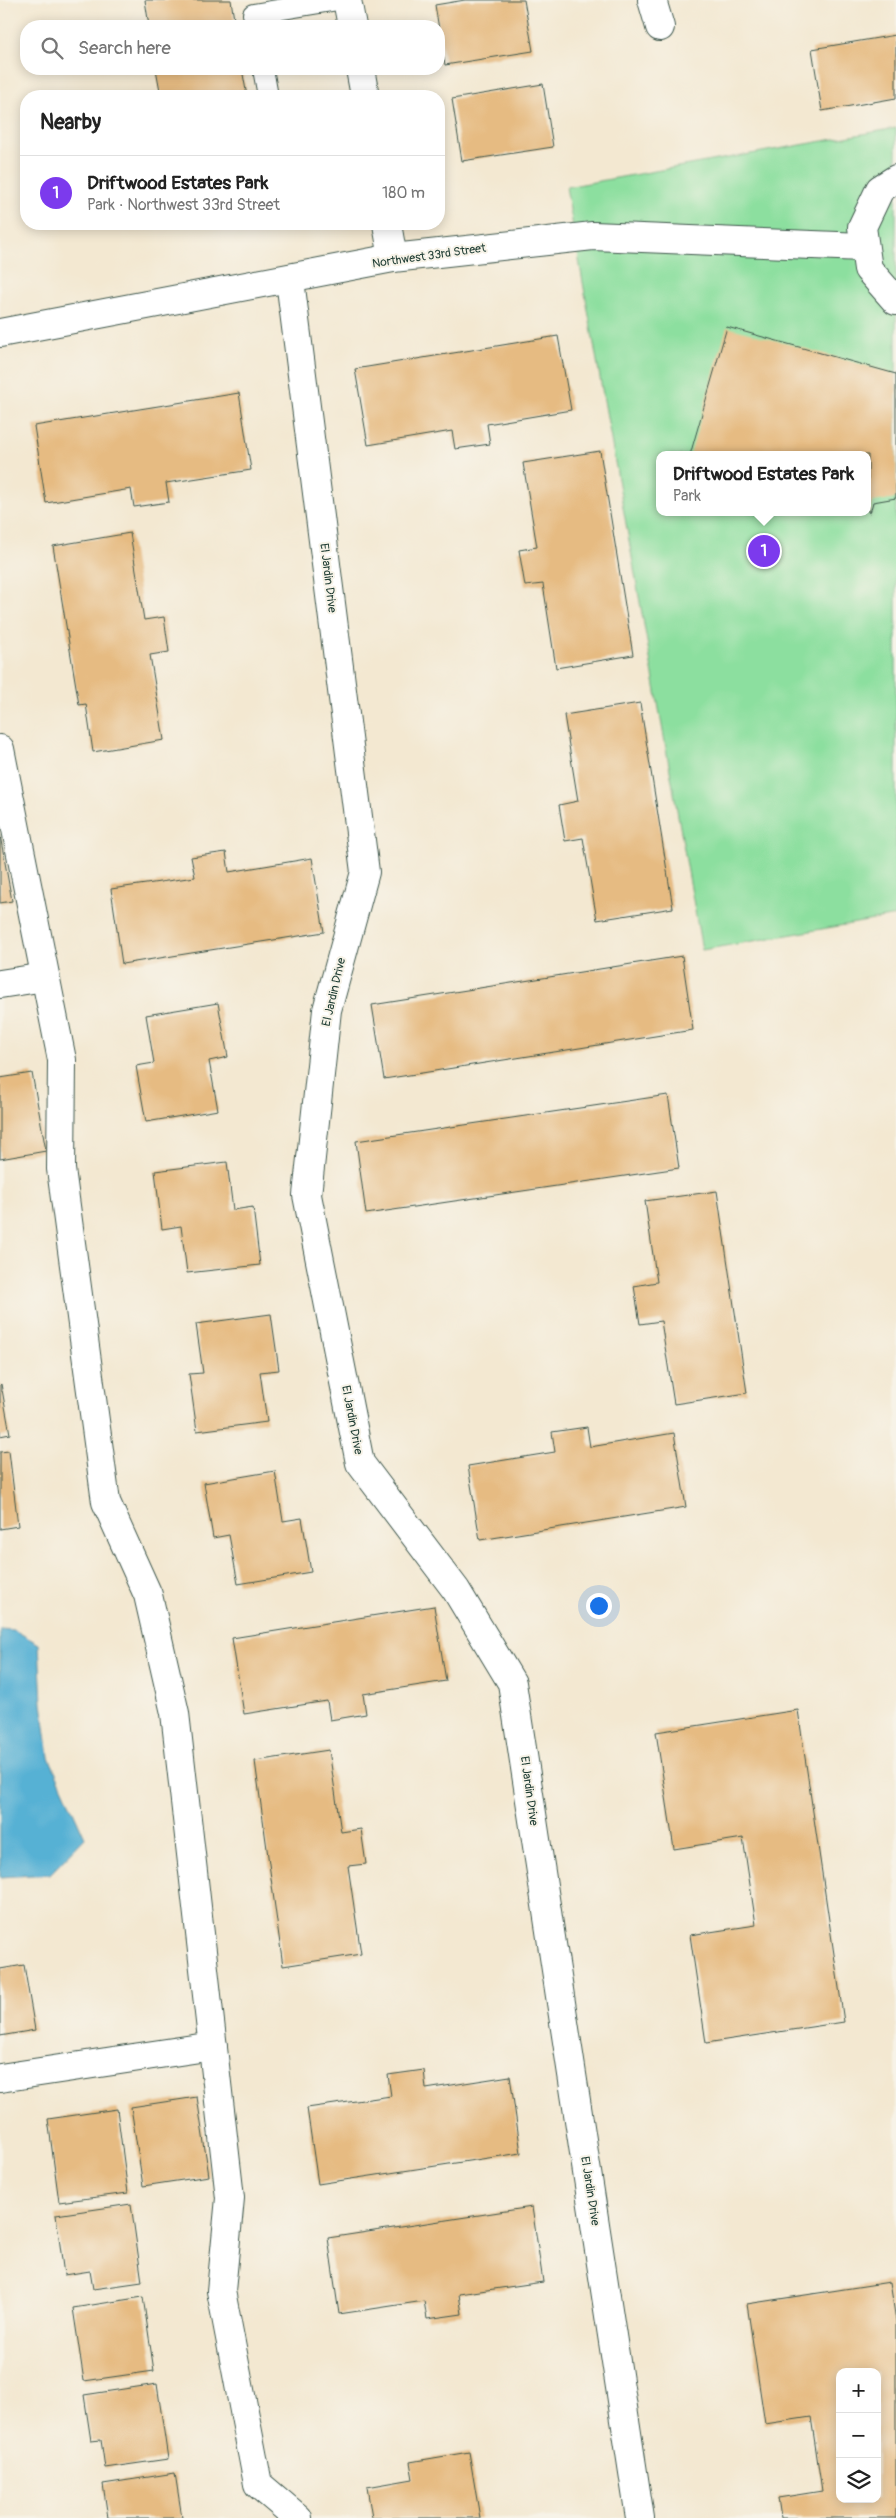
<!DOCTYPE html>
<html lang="en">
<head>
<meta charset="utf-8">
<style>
	:root { --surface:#fff; --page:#f6f6f6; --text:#222; --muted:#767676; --line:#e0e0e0; --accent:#7c3aed }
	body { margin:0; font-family:Pangolin,sans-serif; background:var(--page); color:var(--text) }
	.controls { position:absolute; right:15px; bottom:15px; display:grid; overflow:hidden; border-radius:10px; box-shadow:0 2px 12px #0003 }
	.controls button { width:45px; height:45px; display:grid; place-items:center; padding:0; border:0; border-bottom:1px solid var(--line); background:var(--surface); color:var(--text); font:25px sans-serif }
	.you { position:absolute; left:598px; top:1605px; width:18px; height:18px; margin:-12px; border:4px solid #fff; border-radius:50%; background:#1a73e8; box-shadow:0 0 0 8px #1a73e833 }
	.badge { display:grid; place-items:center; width:32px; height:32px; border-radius:50%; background:var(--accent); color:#fff; font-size:16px; font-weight:700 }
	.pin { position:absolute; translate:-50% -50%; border:2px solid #fff; box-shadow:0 1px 5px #0006 }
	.popup { position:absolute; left:656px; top:451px; width:215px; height:65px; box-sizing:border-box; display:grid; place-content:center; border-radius:10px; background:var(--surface); filter:drop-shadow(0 1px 4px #0005); font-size:16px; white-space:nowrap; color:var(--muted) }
	.popup b { font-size:19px; color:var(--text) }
	.popup::after { content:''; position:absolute; left:50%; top:100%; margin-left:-10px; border:10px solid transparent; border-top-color:var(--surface) }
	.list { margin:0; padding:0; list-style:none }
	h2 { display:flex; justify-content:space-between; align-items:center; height:65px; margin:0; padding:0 20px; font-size:21px }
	h2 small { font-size:16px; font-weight:400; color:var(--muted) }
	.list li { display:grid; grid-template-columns:32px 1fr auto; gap:15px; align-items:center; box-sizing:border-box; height:75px; padding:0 20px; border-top:1px solid var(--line) }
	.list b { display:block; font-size:19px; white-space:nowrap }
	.list p { margin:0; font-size:16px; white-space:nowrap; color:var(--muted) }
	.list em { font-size:16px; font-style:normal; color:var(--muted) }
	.icon { flex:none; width:28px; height:28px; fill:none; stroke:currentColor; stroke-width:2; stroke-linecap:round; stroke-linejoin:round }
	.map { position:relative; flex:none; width:896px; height:2518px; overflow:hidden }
	.search { position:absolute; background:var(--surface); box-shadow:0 2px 12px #0003; left:20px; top:20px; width:425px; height:55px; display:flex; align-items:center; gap:12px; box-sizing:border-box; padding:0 18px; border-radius:20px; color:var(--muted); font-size:19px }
	.panel { position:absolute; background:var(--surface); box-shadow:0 2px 12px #0003; left:20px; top:90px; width:425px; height:140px; border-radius:20px }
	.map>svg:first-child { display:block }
	.green { fill:#8cdf9f; stroke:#568e6a; fill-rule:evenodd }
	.water { fill:#56b1d4; stroke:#3a7784 }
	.building { fill:#e6bb82; fill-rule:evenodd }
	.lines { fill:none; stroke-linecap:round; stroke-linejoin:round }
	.service-casing { stroke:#3f574c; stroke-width:22 }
	.minor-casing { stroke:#3f574c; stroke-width:30 }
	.service { stroke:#fff; stroke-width:20 }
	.minor { stroke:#fff; stroke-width:28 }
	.labels { text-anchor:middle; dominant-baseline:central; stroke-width:4; stroke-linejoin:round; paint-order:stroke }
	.street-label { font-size:12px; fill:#1f3d34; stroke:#f7f3e8 }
</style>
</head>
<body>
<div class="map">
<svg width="896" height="2518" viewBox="0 0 896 2518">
	<rect width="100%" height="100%" fill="#f7f3e8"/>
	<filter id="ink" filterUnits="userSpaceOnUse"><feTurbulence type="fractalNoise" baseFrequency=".02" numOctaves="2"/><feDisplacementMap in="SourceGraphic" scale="10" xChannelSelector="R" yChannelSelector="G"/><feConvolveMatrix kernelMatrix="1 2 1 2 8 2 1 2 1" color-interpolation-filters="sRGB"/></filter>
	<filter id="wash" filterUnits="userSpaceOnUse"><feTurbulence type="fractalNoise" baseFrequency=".0096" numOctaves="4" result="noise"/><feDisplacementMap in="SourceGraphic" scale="20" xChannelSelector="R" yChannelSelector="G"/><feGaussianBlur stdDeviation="1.12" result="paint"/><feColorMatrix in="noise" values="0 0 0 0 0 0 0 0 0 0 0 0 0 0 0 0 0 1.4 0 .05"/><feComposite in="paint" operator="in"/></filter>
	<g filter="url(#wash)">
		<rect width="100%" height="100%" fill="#f3e8d1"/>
		<path class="green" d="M 896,128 L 896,916 L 702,950 L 566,187 ZM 660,455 L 868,455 L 868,512 L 660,512 Z"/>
		<polygon class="water" points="0,1629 14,1630 39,1644 42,1703 49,1757 85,1838 50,1874 0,1877"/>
		<g id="blocks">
			<g class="building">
				<polygon points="145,0 231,0 235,26 149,26"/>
				<polygon points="465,0 524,0 533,51 445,65 435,5"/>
				<polygon points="896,35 896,98 822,111 812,49"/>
				<polygon points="156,69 242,69 247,96 161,96"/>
				<polygon points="543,84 553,147 462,161 452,99"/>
				<polygon points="727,327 896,374 896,498 873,502 870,513 868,512 868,455 690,455"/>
				<polygon points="558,336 571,410 487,424 490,444 455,449 452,431 368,445 355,369"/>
				<polygon points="239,393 251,470 166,483 169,502 134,507 131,489 46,503 34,426"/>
				<polygon points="600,451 633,655 556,668 543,584 525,586 519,550 537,547 523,463"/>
				<polygon points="130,533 144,620 164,617 169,652 150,655 164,740 93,752 86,704 79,705 53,546"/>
				<polygon points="640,703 673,908 597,920 583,838 565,841 559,805 578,801 564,715"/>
				<polygon points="0,835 12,901 0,903"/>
				<polygon points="226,852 229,872 312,858 324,932 122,964 111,889 195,877 191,857"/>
				<polygon points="682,956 693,1030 384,1079 372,1005"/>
				<polygon points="218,1003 228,1057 209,1061 218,1110 146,1122 136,1066 154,1063 146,1015"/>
				<polygon points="32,1073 46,1151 0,1159 0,1078"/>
				<polygon points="668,1095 679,1168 366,1214 356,1141"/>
				<polygon points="227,1162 233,1210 253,1207 260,1265 187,1273 181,1226 162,1229 155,1171"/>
				<polygon points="717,1191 747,1393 674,1404 661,1321 640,1324 634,1286 657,1282 645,1201"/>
				<polygon points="271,1314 279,1370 260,1372 267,1422 197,1431 189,1374 203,1373 196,1324"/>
				<polygon points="1,1384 10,1434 0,1436 0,1385"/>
				<polygon points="587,1427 590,1447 674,1433 686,1507 480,1540 468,1466 555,1452 552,1432"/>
				<polygon points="9,1451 18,1526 0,1529 0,1452"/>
				<polygon points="275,1471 283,1521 302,1518 311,1572 238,1584 229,1535 213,1538 204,1483"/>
				<polygon points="434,1606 446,1681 363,1694 366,1714 330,1720 327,1701 244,1714 232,1638"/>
				<polygon points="798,1710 844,2022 706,2043 690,1935 756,1925 743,1838 674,1849 656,1732"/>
				<polygon points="329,1750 341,1832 361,1829 366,1864 348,1866 361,1954 283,1966 255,1761"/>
				<polygon points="24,1965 35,2030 0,2036 0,1969"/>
				<polygon points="424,2070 426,2089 510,2076 521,2153 318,2184 307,2108 391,2096 388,2075"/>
				<polygon points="197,2097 209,2176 143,2186 131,2107"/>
				<polygon points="117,2109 128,2193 59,2202 48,2119"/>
				<polygon points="131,2204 142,2282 93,2289 90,2271 64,2275 56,2215"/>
				<polygon points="532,2207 543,2282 459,2294 462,2314 427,2319 424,2301 339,2314 328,2238"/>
				<path d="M 890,2282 L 896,2321 L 896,2518 L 781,2518 L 778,2498 L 822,2491 L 811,2417 L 765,2424 L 747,2304 ZM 840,2372 L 877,2372 L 877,2499 L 840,2499 Z"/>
				<polygon points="143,2297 154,2371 84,2381 73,2308"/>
				<polygon points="157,2384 168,2459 105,2468 101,2440 91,2441 84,2395"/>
				<polygon points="469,2452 480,2518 372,2518 367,2487 413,2479 410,2462"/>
				<polygon points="175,2473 182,2518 108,2518 103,2484"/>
			</g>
		</g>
	</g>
	<g filter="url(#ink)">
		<use href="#blocks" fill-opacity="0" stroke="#3f574c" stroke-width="1"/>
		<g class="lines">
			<g class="service-casing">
				<g id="service">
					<polyline points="253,14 338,0"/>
					<polyline points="263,69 268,96"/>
				</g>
			</g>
			<g class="minor-casing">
				<g id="minor">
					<polyline points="347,0 352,26"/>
					<polyline points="652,0 660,27"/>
					<polyline points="360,69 365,96"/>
					<polyline points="896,179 880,189 862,227 868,269 896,301"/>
					<polyline points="387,224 393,258"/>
					<polyline points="290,280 365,872 327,1010 307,1195 360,1463 456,1590 512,1683 640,2518"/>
					<polyline points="0,333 393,258 593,236 863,247"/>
					<polyline points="0,749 62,1060 61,1169 106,1502 148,1595 175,1713 230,2198 221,2291 258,2484 298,2518"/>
					<polyline points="0,984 45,977"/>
					<polyline points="0,2078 213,2046"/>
				</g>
			</g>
			<use href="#service" class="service"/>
			<use href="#minor" class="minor"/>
		</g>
	</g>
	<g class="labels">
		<g class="street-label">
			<text transform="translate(429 256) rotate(-8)">Northwest 33rd Street</text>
			<text transform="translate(328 578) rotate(83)">El Jardin Drive</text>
			<text transform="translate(334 992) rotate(-77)">El Jardin Drive</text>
			<text transform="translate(352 1420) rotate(79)">El Jardin Drive</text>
			<text transform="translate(529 1791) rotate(82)">El Jardin Drive</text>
			<text transform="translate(590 2191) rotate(81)">El Jardin Drive</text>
		</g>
	</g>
</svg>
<div class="controls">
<button>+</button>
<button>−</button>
<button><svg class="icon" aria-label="layers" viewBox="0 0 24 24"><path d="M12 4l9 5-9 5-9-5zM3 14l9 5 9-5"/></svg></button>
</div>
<div class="you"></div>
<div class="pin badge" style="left:764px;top:551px">1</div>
<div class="popup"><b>Driftwood Estates Park</b>Park</div>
<div class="search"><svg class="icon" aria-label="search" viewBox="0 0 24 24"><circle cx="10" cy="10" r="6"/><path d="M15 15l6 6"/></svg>Search here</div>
<section class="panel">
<h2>Nearby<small></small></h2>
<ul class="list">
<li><span class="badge">1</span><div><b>Driftwood Estates Park</b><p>Park · Northwest 33rd Street</p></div><em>180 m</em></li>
</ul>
</section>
</div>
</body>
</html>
